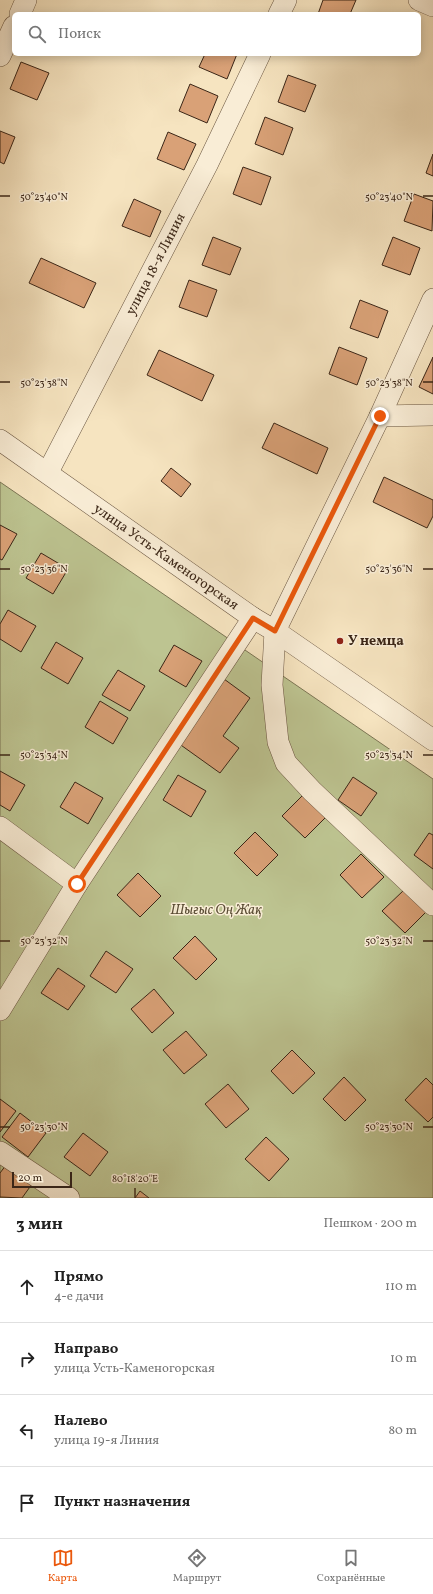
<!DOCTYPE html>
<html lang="ru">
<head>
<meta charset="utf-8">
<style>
	:root { --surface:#fff; --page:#f2f2f2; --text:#222; --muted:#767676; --line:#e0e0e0; --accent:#ea580c }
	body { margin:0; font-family:Vollkorn,serif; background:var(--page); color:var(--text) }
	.scale { position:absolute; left:12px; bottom:10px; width:60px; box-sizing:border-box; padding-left:4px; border:2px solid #3b2617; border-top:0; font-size:11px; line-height:14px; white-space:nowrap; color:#3b2617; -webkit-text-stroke:3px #f9edd6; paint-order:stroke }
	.stop { position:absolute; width:12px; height:12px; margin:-9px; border:3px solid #ea580c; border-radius:50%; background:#fff }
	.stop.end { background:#ea580c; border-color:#fff; box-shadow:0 1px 4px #0008 }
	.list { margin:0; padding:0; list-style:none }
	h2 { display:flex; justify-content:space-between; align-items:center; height:52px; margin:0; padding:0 16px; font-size:17px }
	h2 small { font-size:13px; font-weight:400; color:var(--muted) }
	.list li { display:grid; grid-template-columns:26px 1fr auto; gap:12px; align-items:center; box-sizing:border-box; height:72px; padding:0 16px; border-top:1px solid var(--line) }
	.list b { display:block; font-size:15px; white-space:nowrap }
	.list p { margin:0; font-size:13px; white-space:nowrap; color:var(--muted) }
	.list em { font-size:13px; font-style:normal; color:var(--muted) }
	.icon { flex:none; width:22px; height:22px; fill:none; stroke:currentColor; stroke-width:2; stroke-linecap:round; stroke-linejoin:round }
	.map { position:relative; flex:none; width:433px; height:1198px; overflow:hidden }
	.search { position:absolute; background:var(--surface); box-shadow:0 2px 10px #0003; left:12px; right:12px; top:12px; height:44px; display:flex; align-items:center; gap:10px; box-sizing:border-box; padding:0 14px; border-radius:6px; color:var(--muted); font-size:15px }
	.sheet { height:340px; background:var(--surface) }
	nav { display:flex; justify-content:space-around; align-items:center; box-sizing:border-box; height:56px; border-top:1px solid var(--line); background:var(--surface); font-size:11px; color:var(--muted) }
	nav a { display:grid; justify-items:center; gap:2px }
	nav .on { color:var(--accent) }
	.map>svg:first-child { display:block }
	.green { fill:#bdc491; stroke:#7c7554 }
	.building { fill:#d9a177; stroke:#3b2617 }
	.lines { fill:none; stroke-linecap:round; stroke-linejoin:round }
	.minor-casing { stroke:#6a5641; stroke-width:22 }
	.minor { stroke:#f9edd6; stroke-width:21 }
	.route { stroke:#ea580c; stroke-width:5 }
	.ticks { fill:none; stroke:#3b2617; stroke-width:1.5 }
	.poi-dot { fill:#8f2418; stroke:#f9edd6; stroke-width:1.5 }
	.labels { text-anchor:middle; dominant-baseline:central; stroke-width:3; stroke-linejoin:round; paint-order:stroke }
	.street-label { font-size:14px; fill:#3b2617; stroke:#f9edd6 }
	.poi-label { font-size:14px; font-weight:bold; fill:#3b2617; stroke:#f9edd6; text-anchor:start }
	.park-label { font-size:14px; font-style:italic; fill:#5c4e36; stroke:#f9edd6 }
	.ticks-label { font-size:10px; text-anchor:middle; fill:#3b2617; stroke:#f9edd6; stroke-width:3; stroke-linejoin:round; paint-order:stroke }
</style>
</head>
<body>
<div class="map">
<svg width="433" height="1198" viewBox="0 0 433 1198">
	<rect width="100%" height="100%" fill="#f6e4c0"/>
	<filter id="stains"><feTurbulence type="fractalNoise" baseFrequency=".005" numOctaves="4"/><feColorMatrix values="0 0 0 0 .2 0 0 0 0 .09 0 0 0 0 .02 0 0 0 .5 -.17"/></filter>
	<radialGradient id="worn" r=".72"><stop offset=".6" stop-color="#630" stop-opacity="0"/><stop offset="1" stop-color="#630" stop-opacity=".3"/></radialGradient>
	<polygon class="green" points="0,482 433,779 433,1198 0,1198"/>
	<g class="building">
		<polygon points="323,0 356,0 350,14 318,14"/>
		<polygon points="205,54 237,54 227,79 199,67"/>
		<polygon points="21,62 49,73 37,100 10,89"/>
		<polygon points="288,75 316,85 305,112 278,102"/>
		<polygon points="190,84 218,96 207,123 179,111"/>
		<polygon points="265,117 293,128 283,155 255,144"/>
		<polygon points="0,131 15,137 4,164 0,162"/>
		<polygon points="168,132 196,144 184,170 157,159"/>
		<polygon points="433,154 433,176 426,173"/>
		<polygon points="243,167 271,177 261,205 233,194"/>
		<polygon points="414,194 433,201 432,231 404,221"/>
		<polygon points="134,199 161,211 150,237 122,226"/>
		<polygon points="213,237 241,248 230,275 202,265"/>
		<polygon points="393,237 420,248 410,275 382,265"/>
		<polygon points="41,258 96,283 84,308 29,283"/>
		<polygon points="189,280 217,290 207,317 179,307"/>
		<polygon points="360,300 388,311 378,338 350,328"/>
		<polygon points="339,347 367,358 357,385 329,374"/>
		<polygon points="159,350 214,375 202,401 147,375"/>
		<polygon points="433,357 433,394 419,387"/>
		<polygon points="274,423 328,448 317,474 262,448"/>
		<polygon points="171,468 191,484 181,497 161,481"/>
		<polygon points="384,477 433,500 433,516 427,528 373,502"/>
		<polygon points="0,525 17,534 2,560 0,559"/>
		<polygon points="41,553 68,569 53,594 26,578"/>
		<polygon points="8,610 36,626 21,652 0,639 0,624"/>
		<polygon points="56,642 83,658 68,684 41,668"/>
		<polygon points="174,645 202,661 186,687 159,671"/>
		<polygon points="118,670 145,686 130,711 102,695"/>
		<polygon points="224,679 250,698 223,736 239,748 220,773 178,743"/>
		<polygon points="100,701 128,718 113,744 85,727"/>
		<polygon points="0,771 25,785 10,811 0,805"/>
		<polygon points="178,775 206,791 191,817 163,800"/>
		<polygon points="353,777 377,793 361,816 338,800"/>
		<polygon points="75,782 103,798 88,824 60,807"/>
		<polygon points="304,794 326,817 305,838 282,816"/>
		<polygon points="255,832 278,855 257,876 234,853"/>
		<polygon points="429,833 433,835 433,869 414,855"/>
		<polygon points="361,854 384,877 362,898 340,875"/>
		<polygon points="138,873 161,896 140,917 117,895"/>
		<polygon points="404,890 426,912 405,933 382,911"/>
		<polygon points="195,936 217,959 196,980 173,958"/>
		<polygon points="106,951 133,969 116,993 90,976"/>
		<polygon points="58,968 85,986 68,1010 41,993"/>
		<polygon points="154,989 174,1013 152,1033 131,1009"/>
		<polygon points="186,1031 207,1055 184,1074 163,1050"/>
		<polygon points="292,1050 315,1073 293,1094 271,1071"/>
		<polygon points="344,1077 366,1100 345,1121 323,1099"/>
		<polygon points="426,1078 433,1085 433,1117 428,1122 405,1100"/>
		<polygon points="228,1084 249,1109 226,1128 205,1104"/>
		<polygon points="0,1099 16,1111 0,1132"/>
		<polygon points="20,1113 46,1133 28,1157 2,1137"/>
		<polygon points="83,1133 108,1152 90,1176 64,1157"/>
		<polygon points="266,1137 289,1159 269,1181 245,1159"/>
		<polygon points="6,1165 32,1184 22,1198 0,1197 0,1173"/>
		<polygon points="140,1191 149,1198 135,1198"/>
	</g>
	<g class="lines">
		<g class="minor-casing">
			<g id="minor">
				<polyline points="419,0 433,6"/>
				<polyline points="20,14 26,0"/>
				<polyline points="279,14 286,0"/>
				<polyline points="0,56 14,26"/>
				<polyline points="433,299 380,416 275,631 272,685 278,742 286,763 312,791 433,905"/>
				<polyline points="380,416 433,415"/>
				<path id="s1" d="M 0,440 L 253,618 L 275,631 L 433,740"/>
				<path id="s2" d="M 48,472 L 207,165 L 260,54"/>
				<polyline points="0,827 77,884"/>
				<polyline points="0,1010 77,884 253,618"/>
				<polyline points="0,1152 69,1198"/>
			</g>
		</g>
		<use href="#minor" class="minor"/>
	</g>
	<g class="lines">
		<polyline class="route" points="77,884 253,618 275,631 380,416"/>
	</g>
	<path class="ticks" d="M 0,196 L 10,196M 423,196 L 433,196M 0,382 L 10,382M 423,382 L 433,382M 0,569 L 10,569M 423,569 L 433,569M 0,755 L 10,755M 423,755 L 433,755M 0,941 L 10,941M 423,941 L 433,941M 0,1127 L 10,1127M 423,1127 L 433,1127M 135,1188 L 135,1198"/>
	<circle class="poi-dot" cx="340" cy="641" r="4"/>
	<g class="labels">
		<g class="street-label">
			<text stroke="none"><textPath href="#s2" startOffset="234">улица 18-я Линия</textPath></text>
			<text stroke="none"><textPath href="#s1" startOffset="203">улица Усть-Каменогорская</textPath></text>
		</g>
		<g class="poi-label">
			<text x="348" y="641">У немца</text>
		</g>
		<g class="park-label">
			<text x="216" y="910">Шығыс Оң Жақ</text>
		</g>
	</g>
	<g class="ticks-label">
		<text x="44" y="200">50°23'40"N</text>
		<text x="389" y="200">50°23'40"N</text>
		<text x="44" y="386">50°23'38"N</text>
		<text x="389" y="386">50°23'38"N</text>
		<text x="44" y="572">50°23'36"N</text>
		<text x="389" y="572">50°23'36"N</text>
		<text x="44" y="758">50°23'34"N</text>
		<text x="389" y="758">50°23'34"N</text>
		<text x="44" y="944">50°23'32"N</text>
		<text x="389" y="944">50°23'32"N</text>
		<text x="44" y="1130">50°23'30"N</text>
		<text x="389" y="1130">50°23'30"N</text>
		<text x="135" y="1182">80°18'20"E</text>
	</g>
	<rect width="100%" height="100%" filter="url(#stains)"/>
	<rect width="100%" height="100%" fill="url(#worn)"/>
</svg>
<div class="scale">20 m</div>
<div class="stop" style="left:77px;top:884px"></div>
<div class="stop end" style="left:380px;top:416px"></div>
<div class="search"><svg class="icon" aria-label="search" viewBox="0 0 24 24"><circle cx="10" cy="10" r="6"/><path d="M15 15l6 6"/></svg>Поиск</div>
</div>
<section class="sheet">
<h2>3 мин<small>Пешком · 200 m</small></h2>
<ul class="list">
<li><svg class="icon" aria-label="ahead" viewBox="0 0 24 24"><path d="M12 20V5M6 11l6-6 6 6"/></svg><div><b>Прямо</b><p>4-е дачи</p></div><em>110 m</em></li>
<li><svg class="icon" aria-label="right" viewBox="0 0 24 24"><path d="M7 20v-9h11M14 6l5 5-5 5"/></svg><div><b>Направо</b><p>улица Усть-Каменогорская</p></div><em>10 m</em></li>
<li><svg class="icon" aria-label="left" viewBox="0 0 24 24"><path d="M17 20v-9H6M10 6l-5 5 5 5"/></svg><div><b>Налево</b><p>улица 19-я Линия</p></div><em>80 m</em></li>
<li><svg class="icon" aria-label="arrive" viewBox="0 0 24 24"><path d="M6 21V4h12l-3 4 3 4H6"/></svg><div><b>Пункт назначения</b></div></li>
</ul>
</section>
<nav>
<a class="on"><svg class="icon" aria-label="map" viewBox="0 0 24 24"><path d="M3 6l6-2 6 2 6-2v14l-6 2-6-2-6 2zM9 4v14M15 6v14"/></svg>Карта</a>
<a><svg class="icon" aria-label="directions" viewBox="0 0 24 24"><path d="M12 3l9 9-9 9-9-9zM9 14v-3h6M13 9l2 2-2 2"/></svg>Маршрут</a>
<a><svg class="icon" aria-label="saved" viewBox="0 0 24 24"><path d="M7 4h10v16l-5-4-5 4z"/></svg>Сохранённые</a>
</nav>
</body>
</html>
